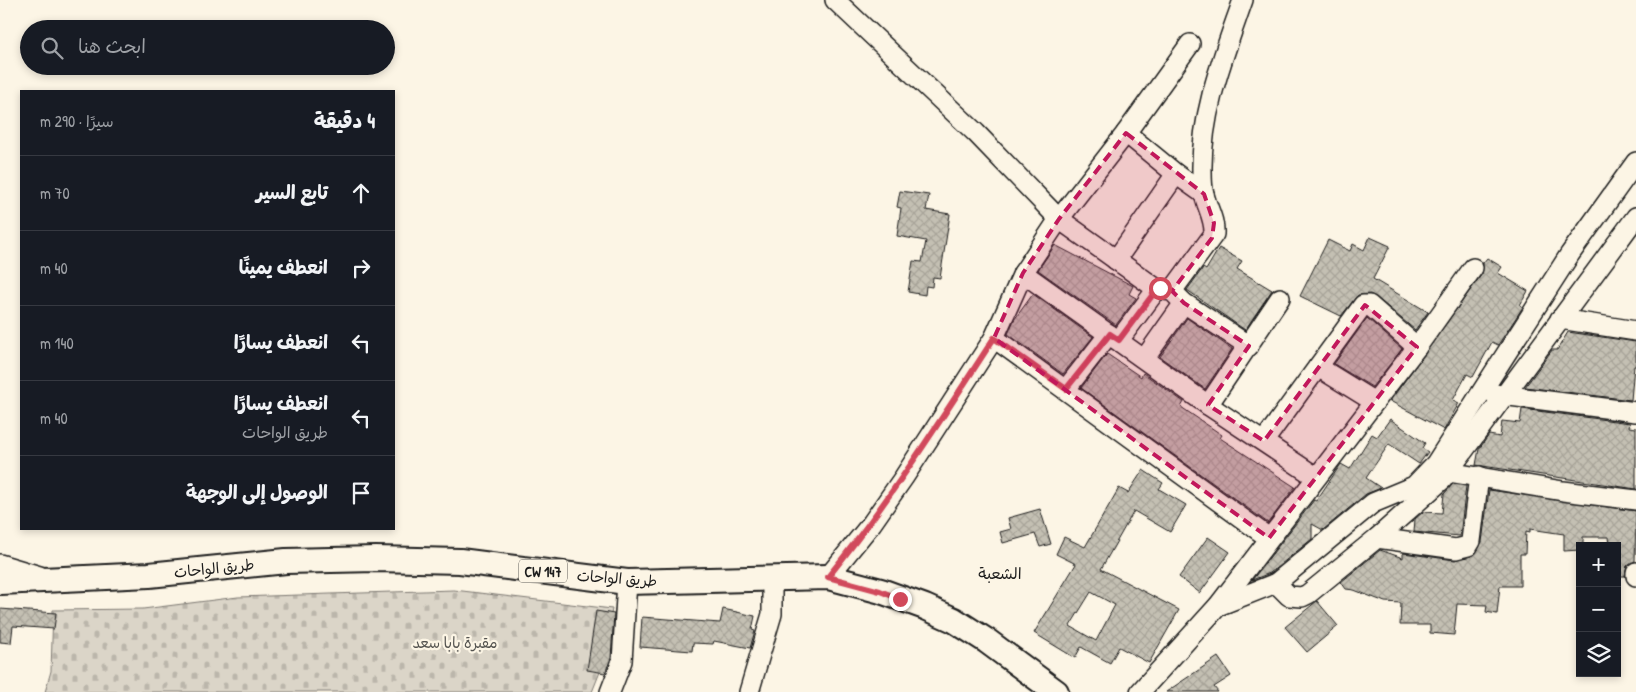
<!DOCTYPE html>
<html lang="ar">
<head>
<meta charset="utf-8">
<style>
	:root { --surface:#171b24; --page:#242831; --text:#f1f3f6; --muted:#9ea1a6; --line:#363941 }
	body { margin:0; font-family:"Patrick Hand","Playpen Sans Arabic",sans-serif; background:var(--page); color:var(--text); direction:rtl }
	.controls { position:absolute; right:15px; bottom:15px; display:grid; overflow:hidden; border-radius:0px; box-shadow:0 2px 8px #0003 }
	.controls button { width:45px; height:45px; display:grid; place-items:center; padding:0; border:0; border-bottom:1px solid var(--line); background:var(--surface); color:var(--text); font:25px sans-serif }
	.stop { position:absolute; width:15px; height:15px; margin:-11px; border:4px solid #d1495b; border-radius:50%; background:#fff }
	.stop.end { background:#d1495b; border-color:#fff; box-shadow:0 1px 5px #0008 }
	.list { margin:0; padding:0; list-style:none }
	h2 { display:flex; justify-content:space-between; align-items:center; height:65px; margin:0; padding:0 20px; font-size:21px }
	h2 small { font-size:16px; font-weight:400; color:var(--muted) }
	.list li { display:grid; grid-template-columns:32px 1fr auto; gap:15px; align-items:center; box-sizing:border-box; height:75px; padding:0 20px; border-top:1px solid var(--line) }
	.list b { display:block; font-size:19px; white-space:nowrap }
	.list p { margin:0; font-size:16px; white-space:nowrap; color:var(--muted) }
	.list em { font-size:16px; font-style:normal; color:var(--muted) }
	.icon { flex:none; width:28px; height:28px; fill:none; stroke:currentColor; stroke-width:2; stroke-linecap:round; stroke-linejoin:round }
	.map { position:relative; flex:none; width:1636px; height:692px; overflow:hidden; direction:ltr }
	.search { position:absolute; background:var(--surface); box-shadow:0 2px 8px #0003; left:20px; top:20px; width:375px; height:55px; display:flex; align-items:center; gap:12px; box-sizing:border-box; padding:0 18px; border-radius:28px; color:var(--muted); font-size:19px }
	.panel { position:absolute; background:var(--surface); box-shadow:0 2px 8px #0003; left:20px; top:90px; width:375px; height:440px; border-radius:0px; direction:rtl }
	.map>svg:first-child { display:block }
	.cemetery { fill:url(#cemetery-stones); stroke:#7c7872 }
	.building { fill:url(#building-cross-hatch); stroke:#1c1c1c; fill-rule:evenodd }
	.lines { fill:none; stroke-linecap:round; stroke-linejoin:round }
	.minor-casing { stroke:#1c1c1c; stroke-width:22 }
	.major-casing { stroke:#1c1c1c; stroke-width:28 }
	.minor { stroke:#fcf5e5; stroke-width:19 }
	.major { stroke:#fcf5e5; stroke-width:24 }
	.route { stroke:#d1495b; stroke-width:6 }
	.marked { fill:#c2185b; fill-opacity:0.2; stroke:#c2185b; stroke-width:4; stroke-dasharray:10 6; stroke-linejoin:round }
	.labels { text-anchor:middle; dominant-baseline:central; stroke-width:4.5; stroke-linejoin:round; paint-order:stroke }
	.shield { fill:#fcf5e5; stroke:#5f5d58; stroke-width:1 }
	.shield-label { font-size:14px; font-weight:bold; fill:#1c1c1c }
	.street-label { font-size:15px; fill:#1c1c1c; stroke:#fcf5e5 }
	.park-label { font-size:15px; fill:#555450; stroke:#fcf5e5 }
	.neighbourhood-label { font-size:16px; fill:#1c1c1c; stroke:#fcf5e5 }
</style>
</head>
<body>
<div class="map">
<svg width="1636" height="692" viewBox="0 0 1636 692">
	<defs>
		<pattern id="cemetery-stones" width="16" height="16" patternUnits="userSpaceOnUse" patternTransform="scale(1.25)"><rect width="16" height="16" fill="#dbd5c8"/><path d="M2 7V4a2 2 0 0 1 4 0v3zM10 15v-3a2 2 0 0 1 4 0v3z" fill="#bbb6ab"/></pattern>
		<pattern id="building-cross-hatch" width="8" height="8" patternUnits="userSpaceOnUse" patternTransform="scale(1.25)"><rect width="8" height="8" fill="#c4c0b3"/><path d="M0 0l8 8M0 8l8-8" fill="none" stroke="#a8a499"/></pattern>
	</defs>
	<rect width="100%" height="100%" fill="#fcf5e5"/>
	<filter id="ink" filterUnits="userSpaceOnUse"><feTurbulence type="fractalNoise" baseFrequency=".02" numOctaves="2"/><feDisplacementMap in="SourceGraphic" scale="10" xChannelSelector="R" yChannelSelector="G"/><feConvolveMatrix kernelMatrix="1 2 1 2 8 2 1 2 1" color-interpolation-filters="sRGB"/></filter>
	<g filter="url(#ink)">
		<polygon class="cemetery" points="454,590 612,609 600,672 592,692 45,692 51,671 53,610 143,609 238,597"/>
		<g class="building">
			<polygon points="900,191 929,195 926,210 950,214 940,278 933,277 932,287 926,286 925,295 908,292 913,261 922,262 926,241 897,236 901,208 897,207"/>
			<polygon points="1370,237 1390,246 1373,279 1428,312 1415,330 1376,297 1370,294 1358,295 1341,316 1300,296 1328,240 1350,251 1353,244 1364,250"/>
			<polygon points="1055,245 1133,286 1129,294 1136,298 1116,325 1038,270"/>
			<polygon points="1219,248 1242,261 1237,269 1272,290 1245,330 1187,290 1203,268 1206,270"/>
			<polygon points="1487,258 1502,267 1498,273 1528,291 1520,305 1523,307 1498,345 1492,342 1473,377 1467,374 1453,400 1459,403 1444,430 1390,401 1482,274 1483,263"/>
			<polygon points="1033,294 1093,337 1063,374 1008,334 1014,320"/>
			<polygon points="1187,318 1232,349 1205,389 1160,357"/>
			<polygon points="1367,318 1402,349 1372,387 1334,364"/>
			<polygon points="1568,332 1636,342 1636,366 1634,366 1631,400 1525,387 1552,350 1557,350"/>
			<polygon points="1107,354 1141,377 1143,373 1184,402 1181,407 1222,435 1220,438 1295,487 1268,523 1081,388"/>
			<polygon points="1522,409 1630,423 1629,427 1636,428 1636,489 1476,465 1479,449 1489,435 1500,437 1502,421 1520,423"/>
			<polygon points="1390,419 1425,443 1422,448 1428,452 1419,464 1389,444 1366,478 1381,488 1366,494 1323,530 1312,524 1312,539 1270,573 1252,580 1314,500 1316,501 1341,464 1350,469 1372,434 1377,437"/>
			<path d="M 1143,470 L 1163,483 L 1159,489 L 1186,505 L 1170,532 L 1134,511 L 1101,569 L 1179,610 L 1149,663 L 1119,647 L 1110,663 L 1081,647 L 1075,658 L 1034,633 L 1076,564 L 1056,554 L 1064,537 L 1085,547 L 1119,488 L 1128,493 ZM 1091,592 L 1115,605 L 1096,641 L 1070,626 Z"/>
			<polygon points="1453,484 1466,486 1460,536 1414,532 1415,519 1423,512 1442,513 1444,494"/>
			<polygon points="1489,490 1636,511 1635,561 1627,566 1625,576 1617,576 1617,546 1610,546 1609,537 1583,537 1583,546 1580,546 1580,550 1564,551 1564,534 1530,529 1530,532 1526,531 1525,554 1520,554 1520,586 1500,586 1497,614 1486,612 1487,605 1457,604 1454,635 1430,633 1430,625 1400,625 1401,603 1385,602 1354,590 1346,589 1341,582 1380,550 1403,558 1403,553 1455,560 1474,555 1482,542"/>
			<polygon points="1040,509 1051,544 1040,547 1035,534 1003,543 1000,532 1011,529 1008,518"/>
			<polygon points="1208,537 1230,552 1200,593 1179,577"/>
			<polygon points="1317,601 1338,626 1307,652 1285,627"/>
			<polygon points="0,609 56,613 54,629 13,626 11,643 0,642"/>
			<polygon points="723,609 755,616 752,630 755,631 750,648 714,641 713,644 693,643 692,651 640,647 642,617 720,623"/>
			<polygon points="596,611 614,614 611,658 605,673 587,670"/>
			<polygon points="1218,657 1231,676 1214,687 1218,692 1166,692"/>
		</g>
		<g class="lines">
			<g class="minor-casing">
				<g id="minor">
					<polyline points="835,0 976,133 1059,219 1157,289 1172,291 1184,303 1249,346"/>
					<polyline points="1126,133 1176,174 1204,194"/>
					<polyline points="1116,260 1176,174"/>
					<polyline points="1023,273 1208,405 1316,477"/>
					<path d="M 1172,291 L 1214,234 C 1215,219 1207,208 1204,194 C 1202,187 1202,178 1202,171 C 1201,111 1224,55 1243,0"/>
					<polyline points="1560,319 1636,331"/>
					<polyline points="994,338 1269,538"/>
					<polyline points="1119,340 1157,289"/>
					<polyline points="1145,358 1184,303"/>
					<polyline points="1318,367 1373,401"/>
					<polyline points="1066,389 1109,334"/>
					<polyline points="1494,394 1636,412"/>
					<polyline points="1208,405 1280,298"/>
					<polyline points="1264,441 1363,305 1369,305 1417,347"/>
					<polyline points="1448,472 1563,491 1636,500"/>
					<polyline points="1377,538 1456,549 1468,546 1471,541 1479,476"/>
					<polyline points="0,564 40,576"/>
					<polyline points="1636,576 1636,572"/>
					<polyline points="828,577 872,523 904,477 994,338 1023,273 1059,219 1126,133 1190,44"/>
					<polyline points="1276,583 1289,596 1302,597 1308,594 1377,538 1442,480 1636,217"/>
					<polyline points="1218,606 1276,583 1373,503 1414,486 1436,463 1570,254 1636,162"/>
					<polyline points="610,692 622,661 627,582"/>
					<polyline points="749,692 772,614 772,579"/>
					<polyline points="1140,692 1218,606 1417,347 1473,268"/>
				</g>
			</g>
			<g class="major-casing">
				<polyline id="major" points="0,582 149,575 286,561 376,559 460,561 627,582 828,577 881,591 925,607 954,620 987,641 1056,692"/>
			</g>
			<use href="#minor" class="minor"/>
			<use href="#major" class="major"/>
		</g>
	</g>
	<g class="lines" filter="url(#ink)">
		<path class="route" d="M 900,599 L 880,591 L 828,577 C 889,501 941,420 994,338 L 1066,389 L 1110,334 L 1119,340 L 1157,289 L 1160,288"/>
	</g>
	<path class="marked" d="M 1126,133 L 1204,194 L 1214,223 L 1212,238 L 1172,291 L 1184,303 L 1249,346 L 1208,405 L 1264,441 L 1365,305 L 1417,347 L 1269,538 L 994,338 L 1023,273 L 1059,219 Z"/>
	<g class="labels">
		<rect class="shield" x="519" y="559.5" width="48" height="23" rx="4"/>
		<g class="shield-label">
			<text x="543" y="571">CW 147</text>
		</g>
		<g class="street-label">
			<text transform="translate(214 568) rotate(-6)">طريق الواحات</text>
			<text transform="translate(617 578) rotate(4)">طريق الواحات</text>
		</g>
		<g class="park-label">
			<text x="455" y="642">مقبرة بابا سعد</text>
		</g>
		<g class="neighbourhood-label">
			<text x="1000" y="573">الشعبة</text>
		</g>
	</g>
</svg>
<div class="controls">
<button>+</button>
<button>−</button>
<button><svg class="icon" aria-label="layers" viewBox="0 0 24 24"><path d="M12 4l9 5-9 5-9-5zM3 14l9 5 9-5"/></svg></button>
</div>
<div class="stop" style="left:1160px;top:288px"></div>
<div class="stop end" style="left:900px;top:599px"></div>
<div class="search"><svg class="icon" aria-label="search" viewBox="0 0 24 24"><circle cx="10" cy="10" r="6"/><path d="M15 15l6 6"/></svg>ابحث هنا</div>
<section class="panel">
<h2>4 دقيقة<small>سيرًا · 290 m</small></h2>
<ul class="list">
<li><svg class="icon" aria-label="ahead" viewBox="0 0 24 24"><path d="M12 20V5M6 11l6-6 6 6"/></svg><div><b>تابع السير</b></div><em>70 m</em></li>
<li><svg class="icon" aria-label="right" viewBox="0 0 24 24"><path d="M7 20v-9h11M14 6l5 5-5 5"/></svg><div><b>انعطف يمينًا</b></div><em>40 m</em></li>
<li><svg class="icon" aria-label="left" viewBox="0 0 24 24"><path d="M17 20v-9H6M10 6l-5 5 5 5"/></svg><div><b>انعطف يسارًا</b></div><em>140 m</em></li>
<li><svg class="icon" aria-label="left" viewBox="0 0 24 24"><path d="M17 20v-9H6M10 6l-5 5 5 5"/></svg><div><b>انعطف يسارًا</b><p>طريق الواحات</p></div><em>40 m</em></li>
<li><svg class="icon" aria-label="arrive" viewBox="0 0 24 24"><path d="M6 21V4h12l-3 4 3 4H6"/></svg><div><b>الوصول إلى الوجهة</b></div></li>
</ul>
</section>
</div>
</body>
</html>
